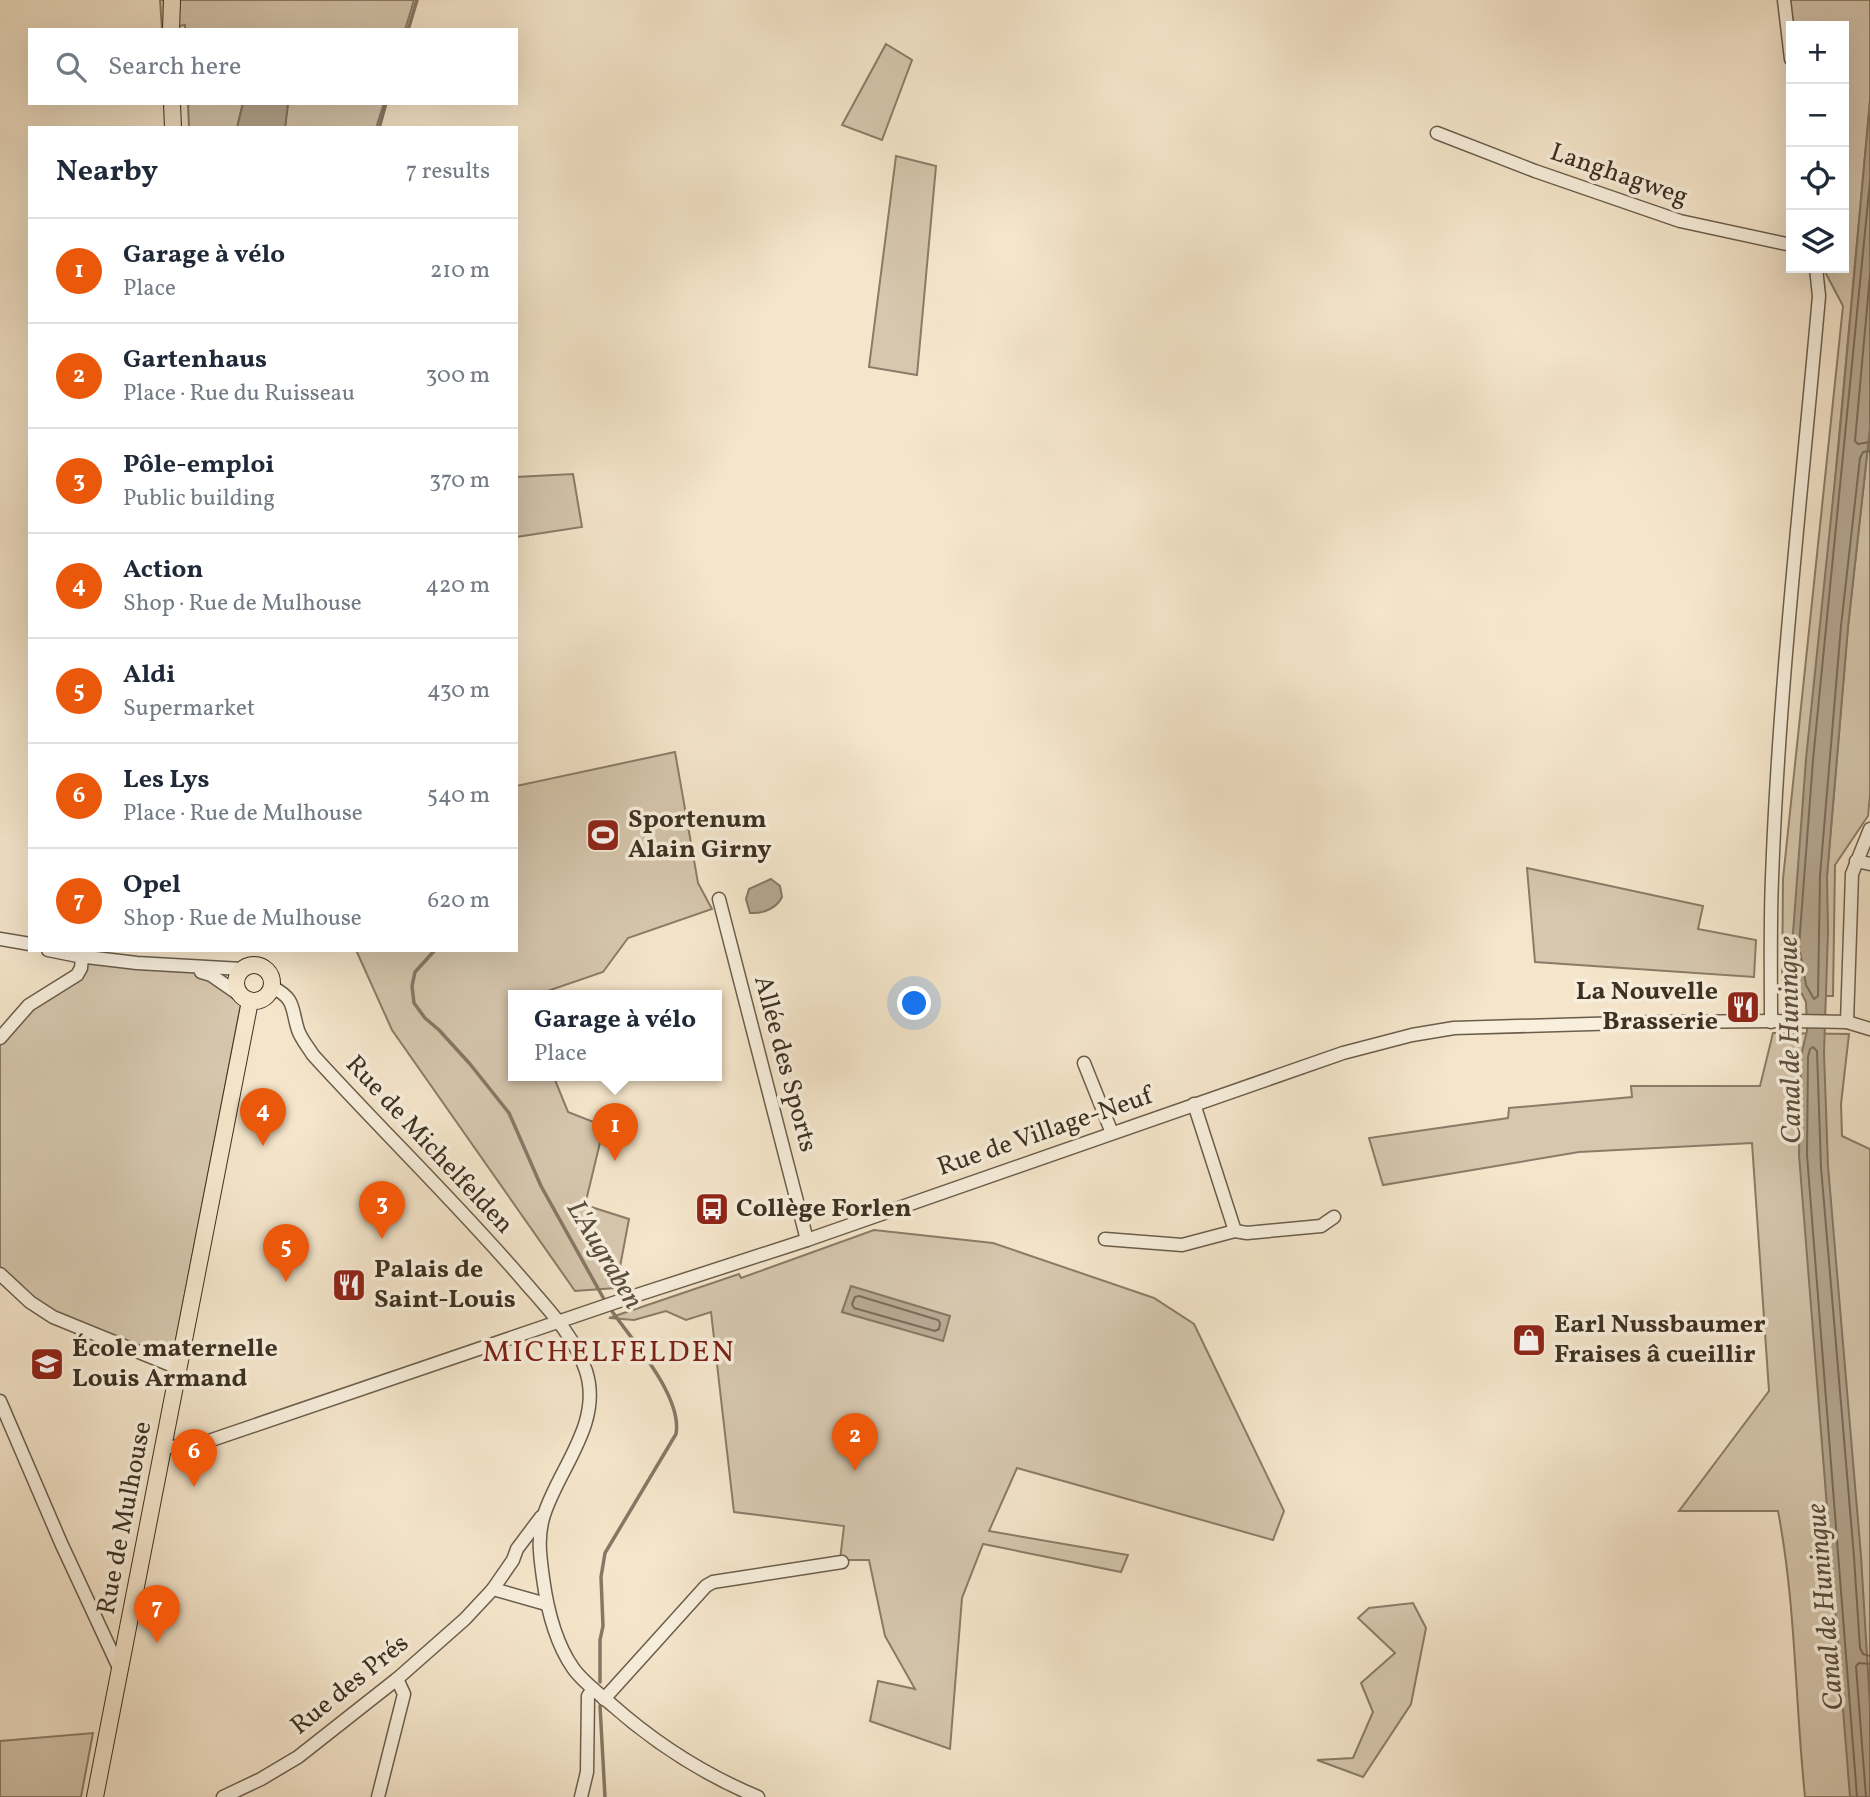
<!DOCTYPE html>
<html lang="en">
<head>
<meta charset="utf-8">
<style>
	:root { --surface:#fff; --page:#f6f6f7; --text:#1f2937; --muted:#747a83; --line:#e0e1e3; --accent:#ea580c }
	body { margin:0; font-family:Vollkorn,serif; background:var(--page); color:var(--text) }
	.controls { position:absolute; right:21px; top:21px; display:grid; overflow:hidden; border-radius:0px; box-shadow:0 7px 28px #0002 }
	.controls button { width:63px; height:63px; display:grid; place-items:center; padding:0; border:0; border-bottom:2px solid var(--line); background:var(--surface); color:var(--text); font:35px sans-serif }
	.you { position:absolute; left:915px; top:1004px; width:24px; height:24px; margin:-18px; border:5px solid #fff; border-radius:50%; background:#1a73e8; box-shadow:0 0 0 10px #1a73e833 }
	.badge { display:grid; place-items:center; width:46px; height:46px; border-radius:50%; background:var(--accent); color:#fff; font-size:23px; font-weight:700 }
	.pin { position:absolute; translate:-50% -58px; filter:drop-shadow(0 2px 4px #0008) }
	.pin::after { content:''; position:absolute; top:37px; width:24px; height:21px; background:inherit; clip-path:polygon(0 0,100% 0,50% 100%) }
	.popup { position:absolute; left:508px; top:990px; width:214px; height:91px; box-sizing:border-box; display:grid; place-content:center; border-radius:0px; background:var(--surface); filter:drop-shadow(0 2px 5px #0005); font-size:23px; white-space:nowrap; color:var(--muted) }
	.popup b { font-size:26px; color:var(--text) }
	.popup::after { content:''; position:absolute; left:50%; top:100%; margin-left:-14px; border:14px solid transparent; border-top-color:var(--surface) }
	.list { margin:0; padding:0; list-style:none }
	h2 { display:flex; justify-content:space-between; align-items:center; height:91px; margin:0; padding:0 28px; font-size:30px }
	h2 small { font-size:23px; font-weight:400; color:var(--muted) }
	.list li { display:grid; grid-template-columns:46px 1fr auto; gap:21px; align-items:center; box-sizing:border-box; height:105px; padding:0 28px; border-top:2px solid var(--line) }
	.list b { display:block; font-size:26px; white-space:nowrap }
	.list p { margin:0; font-size:23px; white-space:nowrap; color:var(--muted) }
	.list em { font-size:23px; font-style:normal; color:var(--muted) }
	.icon { flex:none; width:38px; height:38px; fill:none; stroke:currentColor; stroke-width:2; stroke-linecap:round; stroke-linejoin:round }
	.map { position:relative; flex:none; width:1870px; height:1797px; overflow:hidden }
	.search { position:absolute; background:var(--surface); box-shadow:0 7px 28px #0002; left:28px; top:28px; width:490px; height:77px; display:flex; align-items:center; gap:18px; box-sizing:border-box; padding:0 24px; border-radius:0px; color:var(--muted); font-size:26px }
	.panel { position:absolute; background:var(--surface); box-shadow:0 7px 28px #0002; left:28px; top:126px; width:490px; height:826px; border-radius:0px }
	.map>svg:first-child { display:block }
	.green { fill:#d6c7ae; stroke:#8a7c68; stroke-width:2; fill-rule:evenodd }
	.water { fill:#b6a892; stroke:#867865; stroke-width:2 }
	.lines { fill:none; stroke-linecap:round; stroke-linejoin:round }
	.shore { stroke:#7a6c5a; stroke-width:2 }
	.stream { stroke:#867865; stroke-width:3.5 }
	.minor-casing { stroke:#6b5e4c; stroke-width:15 }
	.major-casing { stroke:#3d3022; stroke-width:18 }
	.minor { stroke:#f8efdd; stroke-width:12 }
	.major { stroke:#f5e6cb; stroke-width:16 }
	.labels { text-anchor:middle; dominant-baseline:central; stroke-width:7; stroke-linejoin:round; paint-order:stroke }
	.street-label { font-size:26px; fill:#3d3022; stroke:#f8efdd }
	.poi-label { font-size:26px; font-weight:bold; fill:#3d3022; stroke:#f8efdd; text-anchor:start }
	.water-label { font-size:28px; font-style:italic; fill:#5b4e3e; stroke:#f8efdd }
	.quarter-label { font-size:30px; letter-spacing:2px; fill:#7a1f14; stroke:#f8efdd }
</style>
</head>
<body>
<div class="map">
<svg width="1870" height="1797" viewBox="0 0 1870 1797">
	<rect width="100%" height="100%" fill="#f5e6cb"/>
	<filter id="stains"><feTurbulence type="fractalNoise" baseFrequency=".00286" numOctaves="4"/><feColorMatrix values="0 0 0 0 .2 0 0 0 0 .09 0 0 0 0 .02 0 0 0 .5 -.17"/></filter>
	<radialGradient id="worn" r=".72"><stop offset=".6" stop-color="#630" stop-opacity="0"/><stop offset="1" stop-color="#630" stop-opacity=".3"/></radialGradient>
	<g class="green">
		<polygon points="160,0 414,0 405,30 185,30 185,25 162,29"/>
		<polygon points="1782,0 1870,0 1870,101 1792,947 1802,994 1782,993 1783,879 1843,306 1823,268 1844,268 1844,26 1791,26"/>
		<polygon points="886,44 912,60 882,140 842,125"/>
		<polygon points="188,103 243,103 237,128 189,128"/>
		<polygon points="288,103 384,103 376,128 285,128"/>
		<polygon points="896,156 936,166 917,375 869,367"/>
		<polygon points="1870,428 1870,795 1868,816 1835,865 1833,996 1825,996 1827,876 1848,627"/>
		<polygon points="573,474 582,527 516,537 516,477"/>
		<polygon points="675,752 698,883 712,909 628,938 603,972 536,995 514,995 514,1075 553,1075 568,1112 604,1126 585,1205 629,1219 616,1288 575,1291 392,1030 356,950 516,950 516,786"/>
		<polygon points="1527,868 1703,906 1698,929 1756,940 1754,977 1535,962"/>
		<polygon points="82,957 187,967 229,991 241,1004 171,1366 53,1317 0,1274 0,1038 11,1023 77,975"/>
		<path d="M 1773,1033 L 1849,1034 L 1841,1104 L 1842,1136 L 1870,1149 L 1870,1797 L 1805,1797 C 1795,1702 1796,1605 1778,1511 L 1679,1511 L 1769,1391 L 1752,1143 L 1579,1152 L 1383,1185 L 1369,1138 L 1508,1118 L 1509,1108 L 1632,1097 L 1631,1086 L 1760,1086 Z"/>
		<path d="M 874,1230 L 993,1243 L 1154,1298 L 1194,1324 L 1284,1511 L 1273,1540 L 1017,1468 L 989,1531 L 1128,1555 L 1121,1572 L 983,1544 L 962,1598 L 950,1749 L 870,1721 L 878,1681 L 915,1689 L 885,1636 L 869,1560 L 840,1560 L 844,1526 L 734,1512 L 711,1312 L 686,1320 L 666,1311 L 634,1320 L 609,1318 L 739,1274 L 741,1278 ZM 851,1287 L 949,1316 L 943,1340 L 842,1312 Z"/>
		<polygon points="1413,1603 1426,1628 1411,1704 1363,1777 1317,1760 1353,1758 1373,1712 1361,1683 1395,1653 1358,1618 1369,1608"/>
		<polygon points="93,1733 81,1797 0,1797 0,1741"/>
	</g>
	<g class="water">
		<polygon points="1870,101 1870,428 1848,627 1827,876 1828,931 1824,1053 1828,1166 1861,1556 1870,1706 1870,1797 1850,1797 1799,1155 1801,1056 1807,1031 1806,1002 1799,988 1792,947 1806,759 1839,441"/>
		<polygon points="243,103 288,103 285,128 237,128"/>
		<path d="M 771,879 L 780,886 L 782,897 C 777,908 763,914 750,913 L 746,899 L 749,889 Z"/>
		<polygon points="851,1286 950,1316 943,1341 842,1312"/>
	</g>
	<g class="lines">
		<g class="shore">
			<polyline points="1870,181 1813,760 1799,946 1806,985 1814,999 1818,996 1820,876 1841,626 1860,458 1863,452 1870,451"/>
			<polyline points="1870,275 1855,441 1858,444 1870,442"/>
			<polygon points="859,1296 938,1320 940,1323 939,1329 935,1331 854,1308 852,1304 855,1297"/>
			<polyline points="1857,1797 1807,1155 1808,1057 1810,1049 1813,1047 1817,1051 1821,1167 1854,1557 1860,1648 1863,1654 1870,1656"/>
			<polyline points="1866,1797 1856,1666 1859,1663 1870,1664"/>
		</g>
		<g class="stream">
			<polyline points="408,30 417,0"/>
			<polyline points="379,128 386,103"/>
			<polyline points="435,950 415,972 412,986 414,1003 425,1018 439,1030 470,1064 509,1113 541,1186 605,1301"/>
			<path d="M 600,1682 L 600,1640 L 603,1626 L 601,1577 L 605,1553 L 676,1434 C 683,1396 630,1338 609,1307"/>
			<polyline points="600,1706 605,1797"/>
		</g>
		<g class="minor-casing">
			<g id="minor">
				<polyline points="1784,0 1791,59"/>
				<polyline points="1437,133 1535,171 1680,221 1791,245"/>
				<polyline points="1856,861 1870,864"/>
				<polyline points="719,899 807,1240"/>
				<polyline points="0,939 30,944"/>
				<polyline points="48,950 78,956 137,963 242,969"/>
				<polyline points="201,972 211,975 240,995"/>
				<path d="M 272,987 C 296,999 291,1008 298,1030 C 301,1039 308,1047 313,1055 C 382,1131 456,1202 523,1280 C 546,1307 575,1336 586,1371 C 603,1423 559,1468 544,1515 C 537,1536 540,1556 543,1578 C 547,1608 555,1642 573,1668 C 582,1681 598,1693 611,1704 C 656,1744 703,1774 758,1797"/>
				<path d="M 1771,1022 C 1771,974 1770,926 1772,878 C 1779,684 1802,490 1819,296 L 1816,268"/>
				<polyline points="1847,1022 1852,874 1870,829"/>
				<polyline points="0,1038 29,1005 77,975 81,968 82,957"/>
				<polyline points="1084,1063 1112,1133"/>
				<polyline points="1194,1104 1235,1231"/>
				<polyline points="1105,1239 1182,1245 1235,1231 1247,1233 1321,1226 1334,1217"/>
				<polyline points="0,1274 30,1302 53,1317 178,1368"/>
				<polyline points="0,1401 61,1543 120,1670"/>
				<polyline points="164,1447 194,1446 631,1297 807,1240 1343,1053 1412,1035 1454,1028 1657,1022 1797,1021 1847,1022 1870,1029"/>
				<polyline points="493,1589 546,1604"/>
				<polyline points="604,1699 706,1586 713,1582 842,1562"/>
				<polyline points="223,1797 261,1779 298,1757 397,1679 465,1619 493,1589 513,1560 517,1549 541,1517"/>
				<polyline points="378,1797 404,1694 397,1679"/>
				<polyline points="581,1797 587,1772 588,1696 593,1689"/>
			</g>
		</g>
		<g class="major-casing">
			<g id="major">
				<polyline points="171,30 172,0"/>
				<polyline points="172,103 173,128"/>
				<circle cx="254" cy="983" r="18"/>
				<polyline points="95,1797 250,1001"/>
			</g>
		</g>
		<use href="#minor" class="minor"/>
		<use href="#major" class="major"/>
	</g>
	<defs>
		<g id="stadium-square" transform="scale(1.75)"><rect x="-9" y="-9" width="18" height="18" rx="4" fill="#8f2418" stroke="#f8efdd"/><path d="M0-5a6.5 5 0 1 0 0 10a6.5 5 0 1 0 0-10ZM-3.5-1.8h7v3.6h-7Z" fill="#fff"/></g>
		<g id="restaurant-square" transform="scale(1.75)"><rect x="-9" y="-9" width="18" height="18" rx="4" fill="#8f2418" stroke="#f8efdd"/><path d="M-5-6h1v4h1v-4h1v4h1v-4h1v5L-1.5 .5V6h-2V.5L-5-1ZM5-6V6H3V1.5H1.5Q1.5-4 5-6Z" fill="#fff"/></g>
		<g id="bus-square" transform="scale(1.75)"><rect x="-9" y="-9" width="18" height="18" rx="4" fill="#8f2418" stroke="#f8efdd"/><path d="M-5-6H5V4H4V6H2V4H-2V6H-4V4H-5ZM-3.5-4V0h7V-4ZM-3.5 1.2v1.5H-2V1.2ZM2 1.2v1.5H3.5V1.2Z" fill="#fff"/></g>
		<g id="shop-square" transform="scale(1.75)"><rect x="-9" y="-9" width="18" height="18" rx="4" fill="#8f2418" stroke="#f8efdd"/><path d="M-5-2.5h2.3a2.7 3.5 0 0 1 5.4 0H5L5.5 6h-11ZM-1.5-2.5h3a1.5 2.3 0 0 0-3 0Z" fill="#fff"/></g>
		<g id="school-square" transform="scale(1.75)"><rect x="-9" y="-9" width="18" height="18" rx="4" fill="#8f2418" stroke="#f8efdd"/><path d="M0-5L7-2L0 1L-7-2ZM-4 1L0 2.5L4 1V4Q0 6-4 4Z" fill="#fff"/></g>
	</defs>
	<g fill-rule="evenodd">
		<use href="#stadium-square" x="603" y="835"/>
		<use href="#restaurant-square" x="1743" y="1007"/>
		<use href="#bus-square" x="712" y="1209"/>
		<use href="#restaurant-square" x="349" y="1285"/>
		<use href="#shop-square" x="1529" y="1340"/>
		<use href="#school-square" x="47" y="1364"/>
	</g>
	<g class="labels">
		<g class="street-label">
			<text transform="translate(1619 175) rotate(19)">Langhagweg</text>
			<text transform="translate(785 1064) rotate(75)">Allée des Sports</text>
			<text transform="translate(1045 1132) rotate(-19)">Rue de Village-Neuf</text>
			<text transform="translate(429 1145) rotate(47)">Rue de Michelfelden</text>
			<text transform="translate(125 1518) rotate(-79)">Rue de Mulhouse</text>
			<text transform="translate(350 1685) rotate(-39)">Rue des Prés</text>
		</g>
		<g class="poi-label">
			<text x="628" y="820">Sportenum<tspan x="628" dy="30">Alain Girny</tspan></text>
			<text x="1718" y="992" text-anchor="end">La Nouvelle<tspan x="1718" dy="30">Brasserie</tspan></text>
			<text x="736" y="1209">Collège Forlen</text>
			<text x="374" y="1270">Palais de<tspan x="374" dy="30">Saint-Louis</tspan></text>
			<text x="1554" y="1325">Earl Nussbaumer<tspan x="1554" dy="30">Fraises â cueillir</tspan></text>
			<text x="72" y="1349">École maternelle<tspan x="72" dy="30">Louis Armand</tspan></text>
		</g>
		<g class="water-label">
			<text transform="translate(1791 1040) rotate(-91)">Canal de Huningue</text>
			<text transform="translate(604 1255) rotate(59)">L'Augraben</text>
			<text transform="translate(1826 1607) rotate(-95)">Canal de Huningue</text>
		</g>
		<g class="quarter-label">
			<text x="609" y="1353">MICHELFELDEN</text>
		</g>
	</g>
	<rect width="100%" height="100%" filter="url(#stains)"/>
	<rect width="100%" height="100%" fill="url(#worn)"/>
</svg>
<div class="controls">
<button>+</button>
<button>−</button>
<button><svg class="icon" aria-label="locate" viewBox="0 0 24 24"><circle cx="12" cy="12" r="6"/><path d="M12 2v4M12 18v4M2 12h4M18 12h4"/></svg></button>
<button><svg class="icon" aria-label="layers" viewBox="0 0 24 24"><path d="M12 4l9 5-9 5-9-5zM3 14l9 5 9-5"/></svg></button>
</div>
<div class="you"></div>
<div class="pin badge" style="left:615px;top:1161px">1</div>
<div class="popup"><b>Garage à vélo</b>Place</div>
<div class="pin badge" style="left:855px;top:1471px">2</div>
<div class="pin badge" style="left:382px;top:1239px">3</div>
<div class="pin badge" style="left:263px;top:1146px">4</div>
<div class="pin badge" style="left:286px;top:1282px">5</div>
<div class="pin badge" style="left:194px;top:1487px">6</div>
<div class="pin badge" style="left:157px;top:1643px">7</div>
<div class="search"><svg class="icon" aria-label="search" viewBox="0 0 24 24"><circle cx="10" cy="10" r="6"/><path d="M15 15l6 6"/></svg>Search here</div>
<section class="panel">
<h2>Nearby<small>7 results</small></h2>
<ul class="list">
<li><span class="badge">1</span><div><b>Garage à vélo</b><p>Place</p></div><em>210 m</em></li>
<li><span class="badge">2</span><div><b>Gartenhaus</b><p>Place · Rue du Ruisseau</p></div><em>300 m</em></li>
<li><span class="badge">3</span><div><b>Pôle-emploi</b><p>Public building</p></div><em>370 m</em></li>
<li><span class="badge">4</span><div><b>Action</b><p>Shop · Rue de Mulhouse</p></div><em>420 m</em></li>
<li><span class="badge">5</span><div><b>Aldi</b><p>Supermarket</p></div><em>430 m</em></li>
<li><span class="badge">6</span><div><b>Les Lys</b><p>Place · Rue de Mulhouse</p></div><em>540 m</em></li>
<li><span class="badge">7</span><div><b>Opel</b><p>Shop · Rue de Mulhouse</p></div><em>620 m</em></li>
</ul>
</section>
</div>
</body>
</html>
